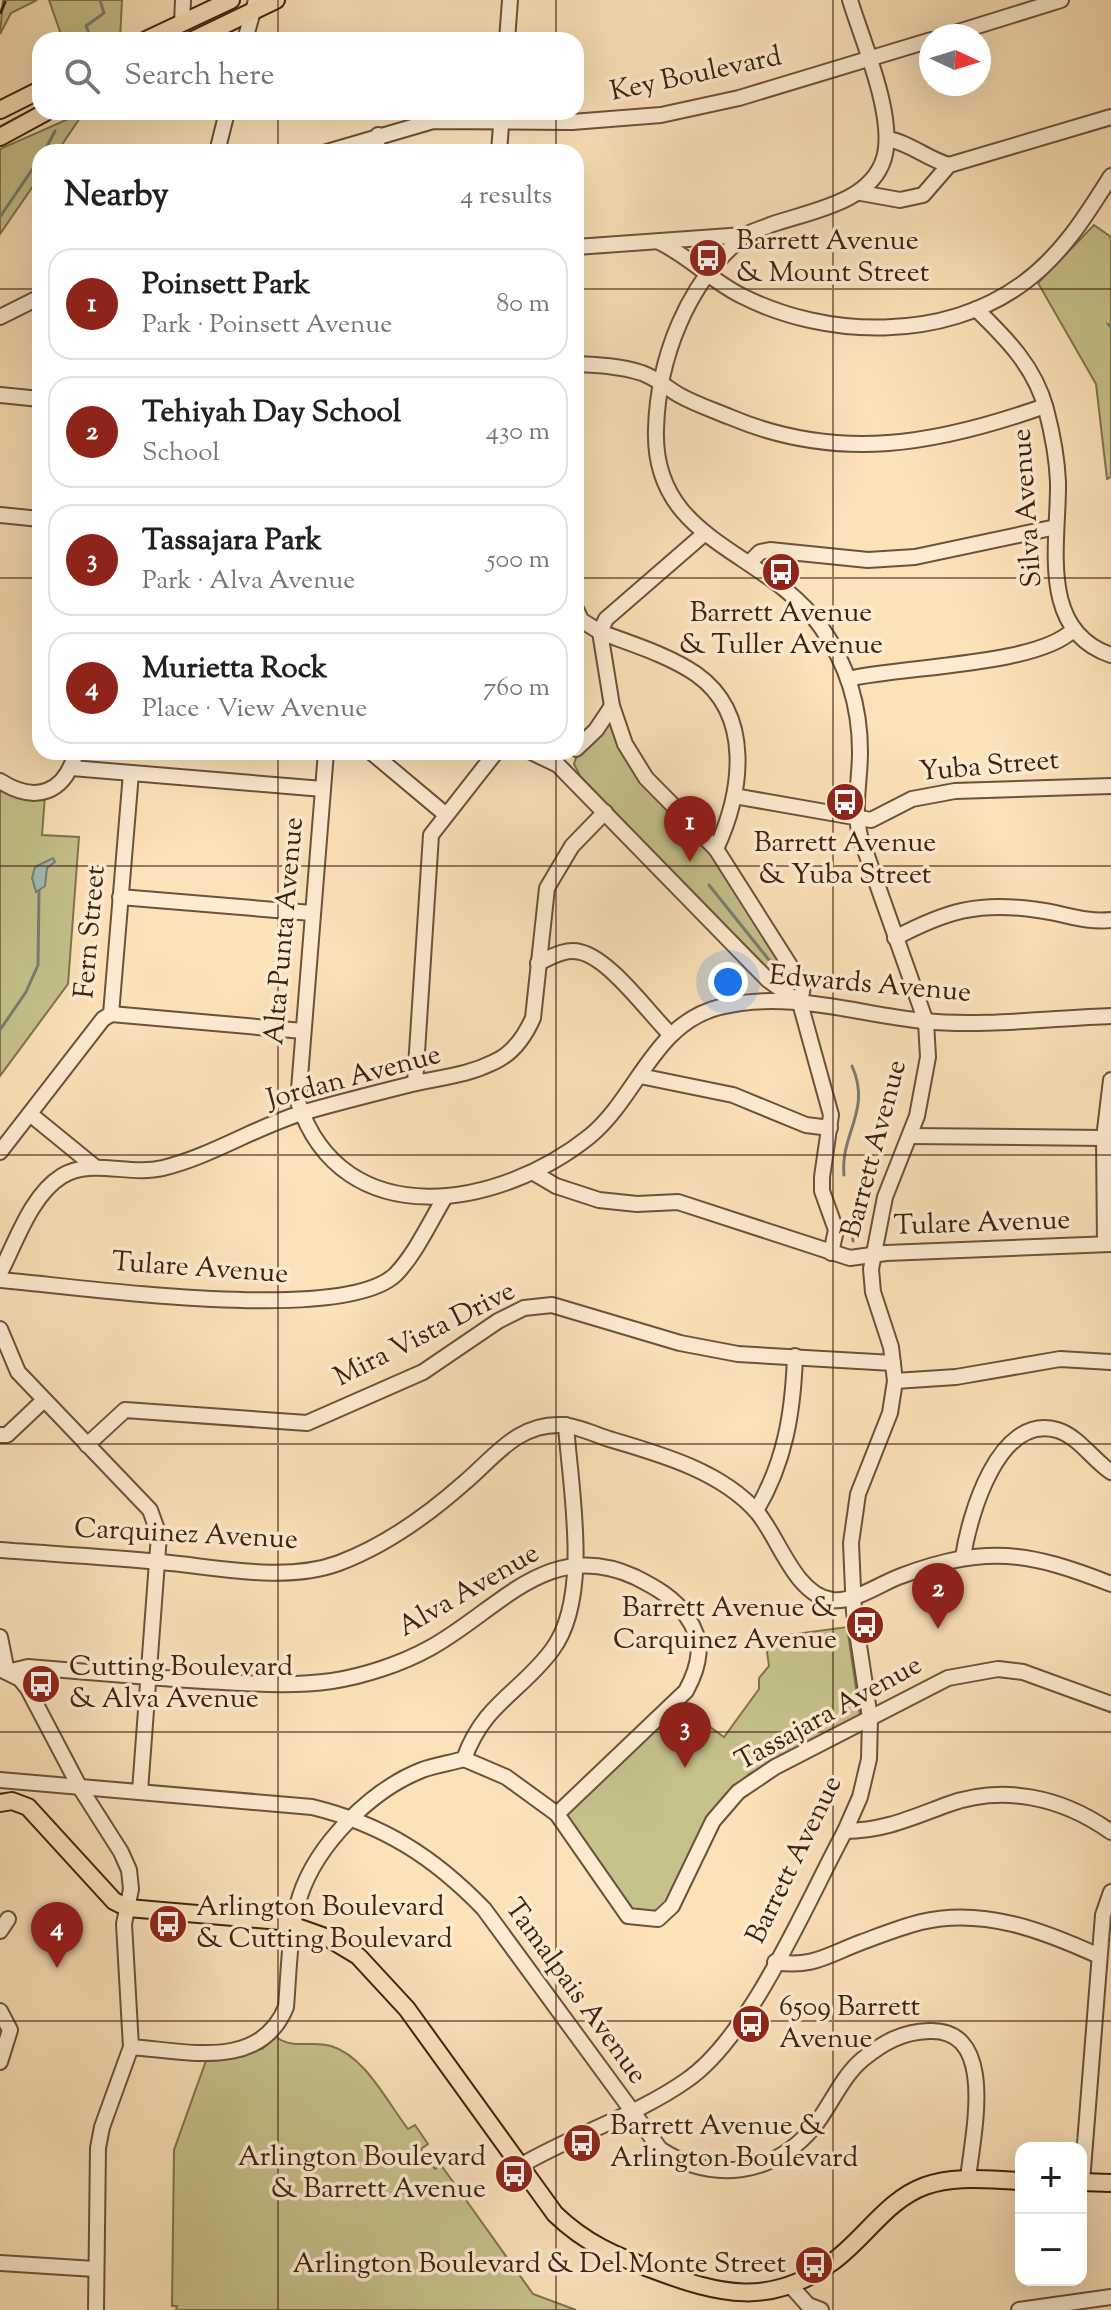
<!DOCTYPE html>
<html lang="en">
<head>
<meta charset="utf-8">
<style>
	:root { --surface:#fff; --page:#f6f6f6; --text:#202124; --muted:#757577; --line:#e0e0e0; --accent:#8f2418 }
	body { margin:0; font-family:"Sorts Mill Goudy",serif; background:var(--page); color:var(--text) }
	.controls { position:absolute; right:24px; bottom:24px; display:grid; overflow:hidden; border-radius:16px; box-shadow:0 8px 32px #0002 }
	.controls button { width:72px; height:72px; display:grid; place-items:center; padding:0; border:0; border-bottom:2px solid var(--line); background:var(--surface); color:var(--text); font:40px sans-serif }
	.compass { position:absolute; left:919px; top:24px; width:72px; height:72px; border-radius:50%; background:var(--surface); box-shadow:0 8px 32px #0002; rotate:94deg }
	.you { position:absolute; left:728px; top:982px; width:28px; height:28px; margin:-20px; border:6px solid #fff; border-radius:50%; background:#1a73e8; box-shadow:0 0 0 12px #1a73e833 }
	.badge { display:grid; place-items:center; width:52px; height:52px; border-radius:50%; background:var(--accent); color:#fff; font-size:26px; font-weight:700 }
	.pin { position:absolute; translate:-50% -66px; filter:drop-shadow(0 2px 4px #0008) }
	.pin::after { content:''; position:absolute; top:42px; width:28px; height:24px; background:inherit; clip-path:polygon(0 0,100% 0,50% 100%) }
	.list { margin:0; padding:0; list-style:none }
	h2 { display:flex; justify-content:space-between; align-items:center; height:104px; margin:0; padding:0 32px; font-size:34px }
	h2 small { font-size:26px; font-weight:400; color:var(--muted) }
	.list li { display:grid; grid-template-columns:52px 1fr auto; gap:24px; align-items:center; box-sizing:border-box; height:112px; margin:0 16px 16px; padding:0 16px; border:2px solid var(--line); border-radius:24px }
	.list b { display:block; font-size:30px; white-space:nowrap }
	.list p { margin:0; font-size:26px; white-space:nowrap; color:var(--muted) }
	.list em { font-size:26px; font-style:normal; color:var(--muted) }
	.icon { flex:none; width:44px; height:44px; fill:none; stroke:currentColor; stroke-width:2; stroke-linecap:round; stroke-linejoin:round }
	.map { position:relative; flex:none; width:1111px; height:2310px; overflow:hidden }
	.search { position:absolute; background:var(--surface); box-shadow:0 8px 32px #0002; left:32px; top:32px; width:552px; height:88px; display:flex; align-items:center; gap:20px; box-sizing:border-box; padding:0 28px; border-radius:24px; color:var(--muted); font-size:30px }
	.panel { position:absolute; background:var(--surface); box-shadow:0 8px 32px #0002; left:32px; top:144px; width:552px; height:616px; border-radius:24px }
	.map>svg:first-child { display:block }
	.green { fill:#c5c28b; stroke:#82724d; stroke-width:2 }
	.water { fill:#a0bcb6; stroke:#797e73; stroke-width:2 }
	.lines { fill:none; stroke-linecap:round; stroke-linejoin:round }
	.stream { stroke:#797e73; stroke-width:3 }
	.minor-casing { stroke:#6e513a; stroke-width:18 }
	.major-casing { stroke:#3f210f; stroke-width:20 }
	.minor { stroke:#fdecd2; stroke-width:14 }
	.major { stroke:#fce2b9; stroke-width:16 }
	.rail { stroke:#3f210f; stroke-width:3; stroke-dasharray:14 14; stroke-linecap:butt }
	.grid { fill:none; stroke:#3f210f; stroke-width:2; stroke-opacity:0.55 }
	.labels { text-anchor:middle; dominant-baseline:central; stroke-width:7; stroke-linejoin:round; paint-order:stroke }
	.street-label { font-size:28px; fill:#3f210f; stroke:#fdecd2 }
	.poi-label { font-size:28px; fill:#3f210f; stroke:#fdecd2; text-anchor:start }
</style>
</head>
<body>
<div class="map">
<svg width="1111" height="2310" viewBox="0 0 1111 2310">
	<rect width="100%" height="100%" fill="#fce2b9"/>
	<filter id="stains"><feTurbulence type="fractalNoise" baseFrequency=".0025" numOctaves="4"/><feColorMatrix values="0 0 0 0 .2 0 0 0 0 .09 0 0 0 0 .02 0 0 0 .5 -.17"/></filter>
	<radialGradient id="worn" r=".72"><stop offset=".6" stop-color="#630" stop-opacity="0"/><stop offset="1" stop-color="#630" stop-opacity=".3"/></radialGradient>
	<g class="green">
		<polygon points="3,0 37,0 11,13 0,34"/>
		<polygon points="49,0 122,0 120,39 63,40"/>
		<polygon points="84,112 57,152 40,152 40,176 0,234 0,149"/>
		<polygon points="1094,225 1111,237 1111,477 1107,479 1096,384 1038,283"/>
		<polygon points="610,724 713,854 793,981 791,989 772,975 580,776 574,764 577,755"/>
		<polygon points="0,781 45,795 42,835 79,837 68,984 0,1076"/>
		<polygon points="847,1627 860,1715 749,1774 738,1784 664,1911 639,1917 620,1897 565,1812 680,1705 724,1737 759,1689 759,1678 769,1666 765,1638"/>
		<path d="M 276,2037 C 294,2050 311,2040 331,2046 C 365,2056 387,2102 408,2129 L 415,2125 L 428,2144 L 421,2149 L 435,2169 L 441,2165 L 533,2294 L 576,2310 L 176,2310 L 177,2306 L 172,2306 L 174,2150 L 207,2058 L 262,2049 Z"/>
	</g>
	<polygon class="water" points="53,858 55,862 47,868 45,886 36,892 32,878 35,867"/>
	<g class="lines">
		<g class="stream">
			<polyline points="92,40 86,26 104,13 100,0"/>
			<polyline points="44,152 55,131"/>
			<polyline points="0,217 40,158"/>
			<polyline points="1108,324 1111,327"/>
			<polyline points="709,885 781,975"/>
			<polyline points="0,1030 26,992 38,965 39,891"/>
			<path d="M 844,1175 C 840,1134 872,1110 852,1066"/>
			<polyline points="851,1217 853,1241"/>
		</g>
		<g class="minor-casing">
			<g id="minor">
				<polyline points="182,23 183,0"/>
				<polyline points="945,36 1061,0"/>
				<polyline points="245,40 256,0"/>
				<polyline points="507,40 510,0"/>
				<path d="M 887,139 C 909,142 927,159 949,165"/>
				<polyline points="217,152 227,112"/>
				<polyline points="327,152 433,121 572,122 661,115 739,98 931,40"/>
				<polyline points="376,152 378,135"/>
				<polyline points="499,152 502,112"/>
				<polyline points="861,193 900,200 923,195 949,165 1111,117"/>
				<path d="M 661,243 C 690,257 713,282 742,296 C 827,339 943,341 1022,284 C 1061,256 1086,216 1111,176"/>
				<polyline points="576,247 744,235"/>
				<path d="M 976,309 C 1006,338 1035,367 1046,409 C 1052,432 1057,457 1058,482 C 1059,541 1037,630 1111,655"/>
				<polyline points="0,317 40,297"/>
				<path d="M 576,364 C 599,365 620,366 642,373 C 656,378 667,388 679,395 C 695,404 713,410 730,417 C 839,463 938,444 1045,406"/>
				<polyline points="0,395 40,399"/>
				<polyline points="0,515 40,519"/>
				<path d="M 704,534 L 606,619 L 600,632 C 632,644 668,655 696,674 C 754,715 742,793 716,849"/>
				<polyline points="750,562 760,552 770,550 868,560 915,557 1056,527"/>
				<polyline points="576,609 581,620 600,632 612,706 625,744 646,778 716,849 803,986 800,1003"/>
				<path d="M 848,679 C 901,666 1037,666 1073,630"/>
				<polyline points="576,749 596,730 612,706"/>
				<path d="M 326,752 L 298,1102 C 343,1237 501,1208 590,1136 C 638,1096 654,1023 720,1007 C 787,990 857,1014 924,1021 C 979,1027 1054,1018 1111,1016"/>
				<polyline points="371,752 445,814"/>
				<polyline points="531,752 558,765 768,980 800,1003 831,1115 822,1177 822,1191 836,1230 831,1253"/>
				<polyline points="72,768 323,789"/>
				<path d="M 0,781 C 36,804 65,793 76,752"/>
				<polyline points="734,796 871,820 912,799 955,791 1111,786"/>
				<polyline points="120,897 312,913"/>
				<path d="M 895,938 C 946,911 979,901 1038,910 C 1063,913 1085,923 1111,920"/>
				<path d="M 538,963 C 551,957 566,948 580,952 C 609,958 648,1012 669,1033"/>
				<polyline points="111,1014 303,1031"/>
				<polyline points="640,1076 733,1095 806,1125 830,1128"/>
				<polyline points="415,1083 431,835 496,752"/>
				<polyline points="30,1114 95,1167"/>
				<polyline points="910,1136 1104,1138"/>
				<polyline points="0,1152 103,1019 111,1014 131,773"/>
				<polyline points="534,1173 556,1186 599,1200 637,1204 678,1202 850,1258 886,1253 1111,1244"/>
				<polyline points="1105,1244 1104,1138 1111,1080"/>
				<path d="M 0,1273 C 16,1242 31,1195 62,1176 C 90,1158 129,1176 163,1168 C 212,1156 257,1126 305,1112 C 340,1102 376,1093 412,1084 C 441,1077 466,1076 494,1062 C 512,1054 525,1036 533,1018 L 547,888 L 572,846 L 605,812"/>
				<path d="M 0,1280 C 76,1286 344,1326 396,1274 C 416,1253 430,1222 445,1197"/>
				<polyline points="0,1329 18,1372 150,1510 159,1535 140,1791"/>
				<polyline points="895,1381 956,1377 1060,1359 1111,1362"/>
				<polyline points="0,1435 7,1435 43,1401"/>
				<polyline points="87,1445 125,1410 307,1423 423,1372 498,1321 524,1308 552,1305 680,1343 738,1354 893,1363"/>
				<path d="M 756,1511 C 785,1462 793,1413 795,1356"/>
				<path d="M 0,1550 C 54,1554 107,1557 161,1562 C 217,1567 285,1583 339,1563 C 384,1546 429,1514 464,1483 C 495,1457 517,1423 562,1425 C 577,1426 594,1434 609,1439 C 660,1454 721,1471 757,1512 C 779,1538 795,1595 832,1600 C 854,1603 881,1583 901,1576 C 985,1544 1030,1552 1111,1584"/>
				<path d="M 963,1557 C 969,1517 998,1413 1057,1430 C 1078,1436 1093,1460 1111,1472"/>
				<path d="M 0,1637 L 7,1672 L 28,1667 C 87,1672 146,1677 204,1681 C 248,1683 289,1687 332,1681 C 364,1676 401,1664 430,1648 C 499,1610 548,1537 635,1577 C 655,1587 675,1598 687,1617 C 705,1642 700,1665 686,1691 L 557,1814"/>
				<polyline points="4,1671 20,1679 28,1689 79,1786 121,1852 129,1870 131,1889 124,1924 131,2047 102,2127 98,2148 96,2310"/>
				<polyline points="464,1759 506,1777 557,1814 628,1916 658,1919 672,1906 713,1821 738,1792 775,1767 948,1678 998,1669 1023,1672 1111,1704"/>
				<path d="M 0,1780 L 312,1807 C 382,1824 434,1857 484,1909 L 660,2149 C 712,2183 772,2176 813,2128 C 830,2107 842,2076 863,2059 C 884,2042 902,2032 929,2031 C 999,2028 972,2137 968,2179"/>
				<path d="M 845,1831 C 883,1831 911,1818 946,1805 C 1003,1784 1062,1797 1111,1832"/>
				<polyline points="0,1931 8,1919"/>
				<path d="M 775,1962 C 813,1968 827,1955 862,1942 C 881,1935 901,1927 921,1922 C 983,1907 1044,1931 1099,1956"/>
				<polyline points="0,2011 10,2030 0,2062"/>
				<path d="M 131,2047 C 187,2051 260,2071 286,2007 C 289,1971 289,1931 300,1896 C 317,1844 371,1790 422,1770 C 435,1765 451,1763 464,1759 C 484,1703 520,1693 552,1650 C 592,1597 570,1487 566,1425"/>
				<path d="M 520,2166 C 574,2134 636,2116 687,2080 C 751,2036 807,1901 845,1831 L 860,1797 L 869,1759 L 870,1718 L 854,1612 L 851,1543 L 858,1494 L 890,1413 L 895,1381 L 891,1347 L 873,1292 L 871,1269 L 885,1197 L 917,1116 L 928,1057 L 926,1022 L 860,836 C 853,806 860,781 860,752 C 860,707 847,664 821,627 C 766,549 652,543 656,429 C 658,359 687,282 743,237 C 750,231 762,229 770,225 C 810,211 871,203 884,158 C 896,117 862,40 850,0"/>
				<polyline points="1082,2182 1103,1915 1111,1892"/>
				<polyline points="0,2263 95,2269"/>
				<polyline points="791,2286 808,2305 821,2310"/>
				<polyline points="1019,2310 1111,2297"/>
			</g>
		</g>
		<g class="major-casing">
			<g id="major">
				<polyline points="146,40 231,0"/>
				<polyline points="193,40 276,0"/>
				<polyline points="0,110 40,90"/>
				<polyline points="0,137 46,112"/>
				<path d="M 0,1803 L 12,1801 L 28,1807 L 114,1901 L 128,1908 L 280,1921 L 328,1938 L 358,1956 L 407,2009 L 555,2214 C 585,2243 615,2256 654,2270 C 720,2295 770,2307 831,2263 C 864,2240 886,2200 925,2186 C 955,2175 989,2180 1021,2181"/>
				<polyline points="1081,2182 1111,2183"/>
			</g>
		</g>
		<use href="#minor" class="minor"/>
		<use href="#major" class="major"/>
		<polyline class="rail" points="0,14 6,0"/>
	</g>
	<path class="grid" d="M 278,0 L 278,40M 556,0 L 556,40M 833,0 L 833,2310M 278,112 L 278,152M 556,112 L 556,152M 0,289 L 40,289M 576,289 L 1111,289M 0,578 L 40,578M 576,578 L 1111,578M 278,752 L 278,2310M 556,752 L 556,2310M 0,866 L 1111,866M 0,1155 L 1111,1155M 0,1444 L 1111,1444M 0,1732 L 1111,1732M 0,2021 L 1111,2021"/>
	<defs>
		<g id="bus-disc" transform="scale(2)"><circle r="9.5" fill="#8f2418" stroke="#fdecd2"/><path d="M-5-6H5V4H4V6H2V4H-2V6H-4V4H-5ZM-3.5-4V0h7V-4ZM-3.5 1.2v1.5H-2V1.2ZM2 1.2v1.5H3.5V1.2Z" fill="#fff"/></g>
	</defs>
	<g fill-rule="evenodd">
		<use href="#bus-disc" x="708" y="258"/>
		<use href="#bus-disc" x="781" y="572"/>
		<use href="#bus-disc" x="845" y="802"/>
		<use href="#bus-disc" x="865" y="1625"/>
		<use href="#bus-disc" x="41" y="1684"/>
		<use href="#bus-disc" x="168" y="1924"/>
		<use href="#bus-disc" x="751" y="2024"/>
		<use href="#bus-disc" x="582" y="2143"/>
		<use href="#bus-disc" x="514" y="2174"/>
		<use href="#bus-disc" x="814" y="2265"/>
	</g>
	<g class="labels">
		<g class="street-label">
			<text transform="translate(696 75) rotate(-12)">Key Boulevard</text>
			<text transform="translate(1028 508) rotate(-94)">Silva Avenue</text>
			<text transform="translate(989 767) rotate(-5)">Yuba Street</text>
			<text transform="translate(285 931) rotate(-85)">Alta Punta Avenue</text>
			<text transform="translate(91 932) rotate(-85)">Fern Street</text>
			<text transform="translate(870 985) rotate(5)">Edwards Avenue</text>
			<text transform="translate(354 1078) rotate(-15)">Jordan Avenue</text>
			<text transform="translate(875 1149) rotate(-75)">Barrett Avenue</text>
			<text transform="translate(982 1224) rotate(-2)">Tulare Avenue</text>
			<text transform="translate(200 1269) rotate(4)">Tulare Avenue</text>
			<text transform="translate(425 1335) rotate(-27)">Mira Vista Drive</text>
			<text transform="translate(186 1535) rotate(3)">Carquinez Avenue</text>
			<text transform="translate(469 1591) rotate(-30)">Alva Avenue</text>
			<text transform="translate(829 1714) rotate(-29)">Tassajara Avenue</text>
			<text transform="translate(795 1860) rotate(-64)">Barrett Avenue</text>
			<text transform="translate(575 1992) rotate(54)">Tamalpais Avenue</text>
		</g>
		<g class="poi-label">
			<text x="736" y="242">Barrett Avenue<tspan x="736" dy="32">&amp; Mount Street</tspan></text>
			<text x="781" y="614" text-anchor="middle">Barrett Avenue<tspan x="781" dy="32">&amp; Tuller Avenue</tspan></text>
			<text x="845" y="844" text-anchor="middle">Barrett Avenue<tspan x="845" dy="32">&amp; Yuba Street</tspan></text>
			<text x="837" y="1609" text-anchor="end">Barrett Avenue &amp;<tspan x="837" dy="32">Carquinez Avenue</tspan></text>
			<text x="69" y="1668">Cutting Boulevard<tspan x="69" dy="32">&amp; Alva Avenue</tspan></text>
			<text x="196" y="1908">Arlington Boulevard<tspan x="196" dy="32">&amp; Cutting Boulevard</tspan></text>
			<text x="779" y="2008">6509 Barrett<tspan x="779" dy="32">Avenue</tspan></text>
			<text x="610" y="2127">Barrett Avenue &amp;<tspan x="610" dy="32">Arlington Boulevard</tspan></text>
			<text x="486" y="2158" text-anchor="end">Arlington Boulevard<tspan x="486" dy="32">&amp; Barrett Avenue</tspan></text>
			<text x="786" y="2265" text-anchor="end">Arlington Boulevard &amp; Del Monte Street</text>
		</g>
	</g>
	<rect width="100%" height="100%" filter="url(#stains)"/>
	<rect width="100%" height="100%" fill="url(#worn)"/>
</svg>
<div class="controls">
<button>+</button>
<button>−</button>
</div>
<svg class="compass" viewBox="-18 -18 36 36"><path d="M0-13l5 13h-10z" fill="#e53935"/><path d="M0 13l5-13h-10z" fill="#757577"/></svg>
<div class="you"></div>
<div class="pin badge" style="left:690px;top:862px">1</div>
<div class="pin badge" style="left:938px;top:1629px">2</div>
<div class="pin badge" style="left:685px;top:1768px">3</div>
<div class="pin badge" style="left:57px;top:1968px">4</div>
<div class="search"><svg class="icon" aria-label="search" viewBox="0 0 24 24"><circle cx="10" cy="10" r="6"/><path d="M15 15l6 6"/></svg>Search here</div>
<section class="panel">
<h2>Nearby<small>4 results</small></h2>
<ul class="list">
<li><span class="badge">1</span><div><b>Poinsett Park</b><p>Park · Poinsett Avenue</p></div><em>80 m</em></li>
<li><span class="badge">2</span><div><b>Tehiyah Day School</b><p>School</p></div><em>430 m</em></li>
<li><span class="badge">3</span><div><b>Tassajara Park</b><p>Park · Alva Avenue</p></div><em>500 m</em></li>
<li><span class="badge">4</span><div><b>Murietta Rock</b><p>Place · View Avenue</p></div><em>760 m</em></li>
</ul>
</section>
</div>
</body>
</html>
